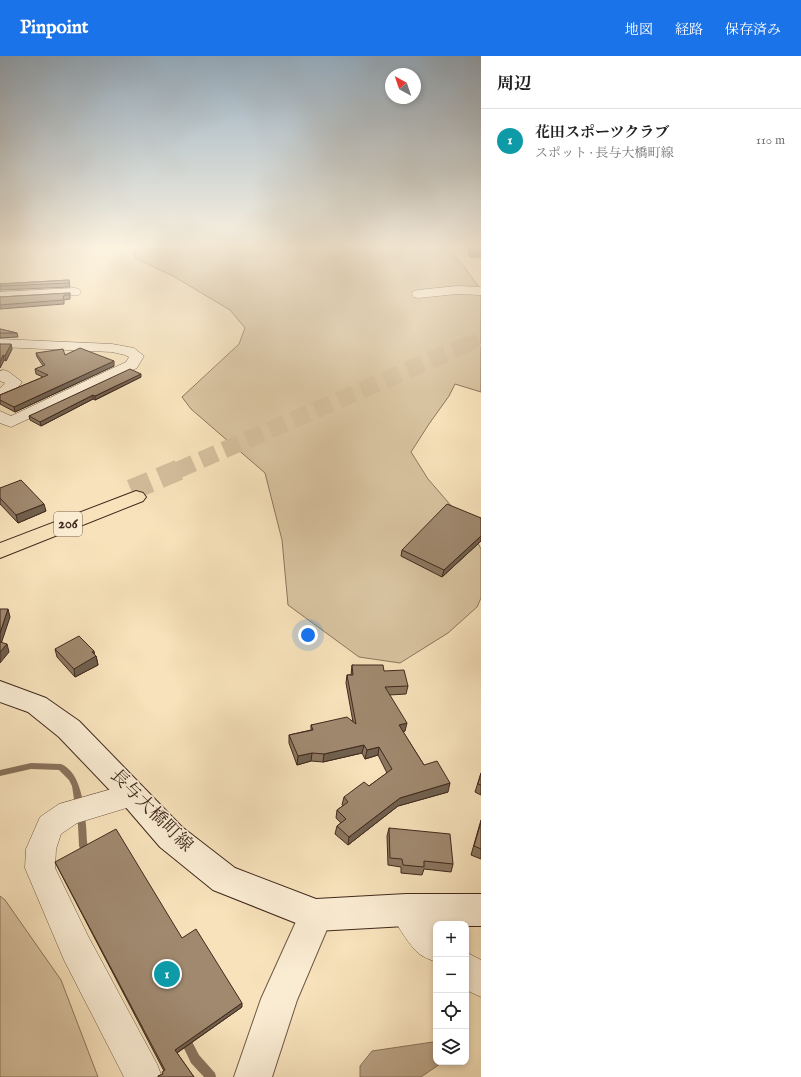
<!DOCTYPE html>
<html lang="ja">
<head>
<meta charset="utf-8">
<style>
	:root { --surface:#fff; --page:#f6f6f6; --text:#222; --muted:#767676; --line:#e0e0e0; --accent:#1a73e8 }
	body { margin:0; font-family:"IM FELL English","Noto Serif JP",serif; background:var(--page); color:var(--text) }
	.controls { position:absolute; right:12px; bottom:12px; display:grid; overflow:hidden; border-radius:8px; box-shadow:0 2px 6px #0003 }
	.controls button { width:36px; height:36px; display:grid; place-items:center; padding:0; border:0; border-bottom:1px solid var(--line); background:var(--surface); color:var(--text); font:20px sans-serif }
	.compass { position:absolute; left:385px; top:12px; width:36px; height:36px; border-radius:50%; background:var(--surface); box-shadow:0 2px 6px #0003; rotate:320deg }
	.you { position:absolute; left:308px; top:579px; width:14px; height:14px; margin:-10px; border:3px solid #fff; border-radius:50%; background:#1a73e8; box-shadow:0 0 0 6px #1a73e833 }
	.badge { display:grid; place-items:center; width:26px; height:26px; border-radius:50%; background:var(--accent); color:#fff; font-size:13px; font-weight:700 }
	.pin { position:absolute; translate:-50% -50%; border:2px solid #fff; box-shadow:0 1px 4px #0006 }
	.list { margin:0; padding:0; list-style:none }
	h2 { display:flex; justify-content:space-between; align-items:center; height:52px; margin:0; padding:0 16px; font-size:17px }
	h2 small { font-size:13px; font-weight:400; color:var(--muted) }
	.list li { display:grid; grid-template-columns:26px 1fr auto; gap:12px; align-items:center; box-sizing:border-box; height:64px; padding:0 16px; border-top:1px solid var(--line) }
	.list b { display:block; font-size:15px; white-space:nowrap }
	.list p { margin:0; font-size:13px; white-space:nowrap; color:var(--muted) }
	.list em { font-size:13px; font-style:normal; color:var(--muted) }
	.icon { flex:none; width:22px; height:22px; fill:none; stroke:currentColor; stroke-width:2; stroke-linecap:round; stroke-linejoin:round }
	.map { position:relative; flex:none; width:481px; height:1021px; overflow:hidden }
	header { display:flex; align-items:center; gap:24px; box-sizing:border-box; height:56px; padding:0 20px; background:var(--accent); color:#fff }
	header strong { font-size:19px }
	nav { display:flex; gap:22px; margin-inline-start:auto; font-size:14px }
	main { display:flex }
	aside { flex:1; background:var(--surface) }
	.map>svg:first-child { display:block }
	.green { fill:#d8c3a0; stroke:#8c765e }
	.water { fill:#b9a385; stroke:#89725b }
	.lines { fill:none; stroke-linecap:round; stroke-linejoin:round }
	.stream { fill:#89725b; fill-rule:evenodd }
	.motorway-tunnel-far2 { stroke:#d3bd9b; stroke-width:14; stroke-dasharray:14 6; stroke-linecap:butt }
	.motorway-tunnel-far1 { stroke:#d3bd9b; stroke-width:17; stroke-dasharray:17 8; stroke-linecap:butt }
	.motorway-tunnel { stroke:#d3bd9b; stroke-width:21; stroke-dasharray:21 10; stroke-linecap:butt }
	.minor-casing { stroke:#6e5744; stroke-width:1 }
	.tertiary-casing { stroke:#6e5744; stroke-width:2 }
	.secondary-casing { stroke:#41291d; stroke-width:2 }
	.motorway-casing { stroke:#41291d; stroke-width:2 }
	.minor { fill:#faecd3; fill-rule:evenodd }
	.tertiary { fill:#faecd3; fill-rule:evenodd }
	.secondary { fill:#faecd3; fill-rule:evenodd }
	.motorway { fill:#f7e2bb; fill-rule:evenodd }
	.wall { fill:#8a765f; stroke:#41291d }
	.shaded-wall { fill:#70604e; stroke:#41291d }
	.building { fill:#a0896f; stroke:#41291d }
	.labels { text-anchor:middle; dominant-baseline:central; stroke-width:3.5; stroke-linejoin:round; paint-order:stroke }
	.shield { fill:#faecd3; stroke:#786454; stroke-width:1 }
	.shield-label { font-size:14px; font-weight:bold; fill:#41291d }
	.near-street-label { font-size:18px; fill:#41291d; stroke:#faecd3 }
</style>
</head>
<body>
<header>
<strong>Pinpoint</strong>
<nav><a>地図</a><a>経路</a><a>保存済み</a></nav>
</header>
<main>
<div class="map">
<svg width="481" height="1021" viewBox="0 0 481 1021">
	<rect width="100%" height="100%" fill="#f7e2bb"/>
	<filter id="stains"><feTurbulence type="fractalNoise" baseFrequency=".005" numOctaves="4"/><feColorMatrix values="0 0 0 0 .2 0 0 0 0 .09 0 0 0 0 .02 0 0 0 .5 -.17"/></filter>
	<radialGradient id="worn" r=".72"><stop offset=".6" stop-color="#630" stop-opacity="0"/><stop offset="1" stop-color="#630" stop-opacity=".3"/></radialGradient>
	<g class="green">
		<polygon points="191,191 447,191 465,212 481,234 481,336 455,328 449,340 429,368 411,396 428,423 454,453 477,485 481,493 481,542 477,551 448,577 400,607 359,601 288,549 282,484 265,417 191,353 182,341 239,288 245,272 230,254 173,220 135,202 134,194"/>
		<polygon points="0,840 5,844 61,924 98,1021 0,1021"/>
	</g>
	<polygon class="water" points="433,986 436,988 436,1006 443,1006 421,1021 360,1021 360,1010 372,995"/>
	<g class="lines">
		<g class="stream">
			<path d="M 31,707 L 61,708 C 81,716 84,750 86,769 C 87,779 86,788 90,797 L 89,800 L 86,801 L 83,800 L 79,790 L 78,769 L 72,730 L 69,724 L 59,714 L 31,713 L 0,720 L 0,714 Z"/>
			<polygon points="184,977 188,978 199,999 215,1017 216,1021 204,1021 191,1007 179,982 180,978"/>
		</g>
		<polyline class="motorway-tunnel-far2" points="466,289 481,283"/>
		<polyline class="motorway-tunnel-far1" points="178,414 468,288"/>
		<polyline class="motorway-tunnel" points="131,434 181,413"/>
		<g class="minor-casing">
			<g id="minor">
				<polygon points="457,230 481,231 481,239 457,238 418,242 414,241 412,238 414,235 418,234"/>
				<polygon points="75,232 79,233 81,236 79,239 0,244 0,236"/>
				<polygon points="0,283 112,288 134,292 144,300 137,312 11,371 0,367 0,355 11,360 126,306 129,301 125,299 112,296 0,291"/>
				<polygon points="4,314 9,316 22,326 14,337 0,342 0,332 5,327 0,325 0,315"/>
				<polygon points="133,727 143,731 147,739 143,747 77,767 61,778 56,793 55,812 88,880 157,1008 162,1021 124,1021 64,904 25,812 26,793 40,761 59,748"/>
				<path d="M 406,839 L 417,843 L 436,868 L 436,906 C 429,903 422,901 416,895 C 406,884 396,868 390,854 L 395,843 Z"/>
				<polygon points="466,896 481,904 481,941 466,934"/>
			</g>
		</g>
		<g class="tertiary-casing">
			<polygon id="tertiary" points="316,843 328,848 333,859 297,944 272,1021 234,1021 261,943 304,848"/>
		</g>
		<g class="secondary-casing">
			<polygon id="secondary" points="0,625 46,642 79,665 182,771 235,812 316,843 406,838 481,838 481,870 466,870 466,868 436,868 436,870 406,870 316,875 213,834 160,791 123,748 59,681 28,656 0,646"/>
		</g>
		<g class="motorway-casing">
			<polygon id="motorway" points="136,435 143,437 146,441 143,445 0,502 0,487"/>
		</g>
		<use href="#minor" class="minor"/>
		<use href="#tertiary" class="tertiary"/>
		<use href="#secondary" class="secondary"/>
		<use href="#motorway" class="motorway"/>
	</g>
	<g class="wall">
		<polygon points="467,191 481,191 481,201 470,201"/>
		<polygon points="69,224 70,231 0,234 0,228"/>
		<polygon points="70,237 70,243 64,244 64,248 0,253 0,241"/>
		<polygon points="0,273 17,277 18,281 0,282"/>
		<polygon points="0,288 12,293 6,305 4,304 0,312"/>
		<polygon points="36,297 65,299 114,310 15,356 0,348 0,339 43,321 36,318 35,313 43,310 37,301"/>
		<polygon points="141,321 95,344 93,343 41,370 30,364 29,360"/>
		<polygon points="0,432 46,455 18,467 0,448"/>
		<polygon points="481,462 481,485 442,521 401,500 402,494"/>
		<polygon points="55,593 95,599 96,600 98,609 75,621 57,601"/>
		<polygon points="352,609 384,615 408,630 406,638 389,639 405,675 403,676 424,709 448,736 398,750 348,789 335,778 337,770 341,767 336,762 337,754 343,750 342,749 344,741 369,730 387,717 378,699 365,703 362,697 323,706 311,705 297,709 289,687 289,679 311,674 311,669 353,666 346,627 347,619 351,619"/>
		<polygon points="481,717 481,739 475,736"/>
		<polygon points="481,764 481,803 471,799"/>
		<polygon points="389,772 453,808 451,816 424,813 422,819 401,817 401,811 388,809 387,780"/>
		<polygon points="55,806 182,882 242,951 177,997 194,1021 158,1021 158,1020 163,1018 164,1015 57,810"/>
	</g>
	<g class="shaded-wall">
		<polygon points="11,288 12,293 6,305 5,300"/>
		<polygon points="3,299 4,304 0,312 0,306"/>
		<polygon points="114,305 114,310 15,356 14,351"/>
		<polygon points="141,318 141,321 95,344 95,340"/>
		<polygon points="93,339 93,343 41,370 40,366"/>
		<polygon points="44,448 46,455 18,467 16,459"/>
		<polygon points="481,480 481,485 442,521 444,514"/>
		<polygon points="8,553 10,561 0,591 0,577"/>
		<polygon points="7,588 9,596 0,607 0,596"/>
		<polygon points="94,595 95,601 96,600 98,609 75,621 74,613 92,596"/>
		<polygon points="407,667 405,675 398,677 399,669"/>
		<polygon points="364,689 362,697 323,706 324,698"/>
		<polygon points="379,691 378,699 365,703 367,694"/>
		<polygon points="312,697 311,705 297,709 298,700"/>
		<polygon points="450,727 448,736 398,750 348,789 349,781 400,742"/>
		<polygon points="242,947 242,951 175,998 175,994"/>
	</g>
	<g class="building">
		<polygon points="469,191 481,191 481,197 471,197"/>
		<polygon points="69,224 69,227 0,230 0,228"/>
		<polygon points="70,237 70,239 64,239 63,244 0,249 0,241"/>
		<polygon points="0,273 17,277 0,277"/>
		<polygon points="0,288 11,288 5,300 3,299 0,306"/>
		<polygon points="80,292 114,305 14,351 0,344 0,339 48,319 35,313 45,309 36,297 63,293 65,299"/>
		<polygon points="130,313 141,318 95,340 93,339 40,366 29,360"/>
		<polygon points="21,424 44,448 16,459 0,442 0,432"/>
		<polygon points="447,448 481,462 481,480 444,514 402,494"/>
		<polygon points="0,553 8,553 0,577"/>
		<polygon points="79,580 94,595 92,596 96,600 74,613 55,593"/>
		<polygon points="0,586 7,588 0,596"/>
		<polygon points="352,609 383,609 384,615 404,614 408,630 385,631 407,667 399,669 424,709 437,705 450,727 400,742 349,781 337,770 346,763 337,754 348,746 344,741 364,726 369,730 392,713 379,691 367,694 364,689 324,698 312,697 298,700 289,679 313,674 311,669 347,661 356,668 347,619 353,619"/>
		<polygon points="481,717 481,729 478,728"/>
		<polygon points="481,766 481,793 474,790"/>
		<polygon points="389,772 450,778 453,808 424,805 424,811 403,809 402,803 390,802"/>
		<polygon points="116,773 182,882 196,873 242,947 175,994 194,1021 159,1021 158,1020 163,1018 162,1016 165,1014 55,806"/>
	</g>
	<linearGradient id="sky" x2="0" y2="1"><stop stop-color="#95adc0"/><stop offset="0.57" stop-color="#fbf2e0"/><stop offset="1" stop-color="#fbf2e0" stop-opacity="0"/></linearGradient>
	<rect width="481" height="334" fill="url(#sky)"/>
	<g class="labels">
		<rect class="shield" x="54" y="456" width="28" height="24" rx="3"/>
		<g class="shield-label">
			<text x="68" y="468">206</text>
		</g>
		<g class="near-street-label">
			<text transform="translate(151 755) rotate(45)">長与大橋町線</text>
		</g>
	</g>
	<rect width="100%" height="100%" filter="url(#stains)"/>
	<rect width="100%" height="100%" fill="url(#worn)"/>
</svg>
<div class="controls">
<button>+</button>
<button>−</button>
<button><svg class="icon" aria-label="locate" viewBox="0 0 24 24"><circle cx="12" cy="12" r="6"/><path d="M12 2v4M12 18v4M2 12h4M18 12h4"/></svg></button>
<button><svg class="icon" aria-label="layers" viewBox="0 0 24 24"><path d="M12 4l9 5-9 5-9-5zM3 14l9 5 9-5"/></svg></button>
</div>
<svg class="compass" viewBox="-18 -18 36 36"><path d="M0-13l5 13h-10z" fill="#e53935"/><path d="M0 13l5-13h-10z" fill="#767676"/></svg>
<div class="you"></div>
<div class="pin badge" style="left:167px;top:918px;background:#0f9aa8">1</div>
</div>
<aside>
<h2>周辺<small></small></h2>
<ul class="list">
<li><span class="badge" style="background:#0f9aa8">1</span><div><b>花田スポーツクラブ</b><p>スポット · 長与大橋町線</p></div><em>110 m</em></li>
</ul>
</aside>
</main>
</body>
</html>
